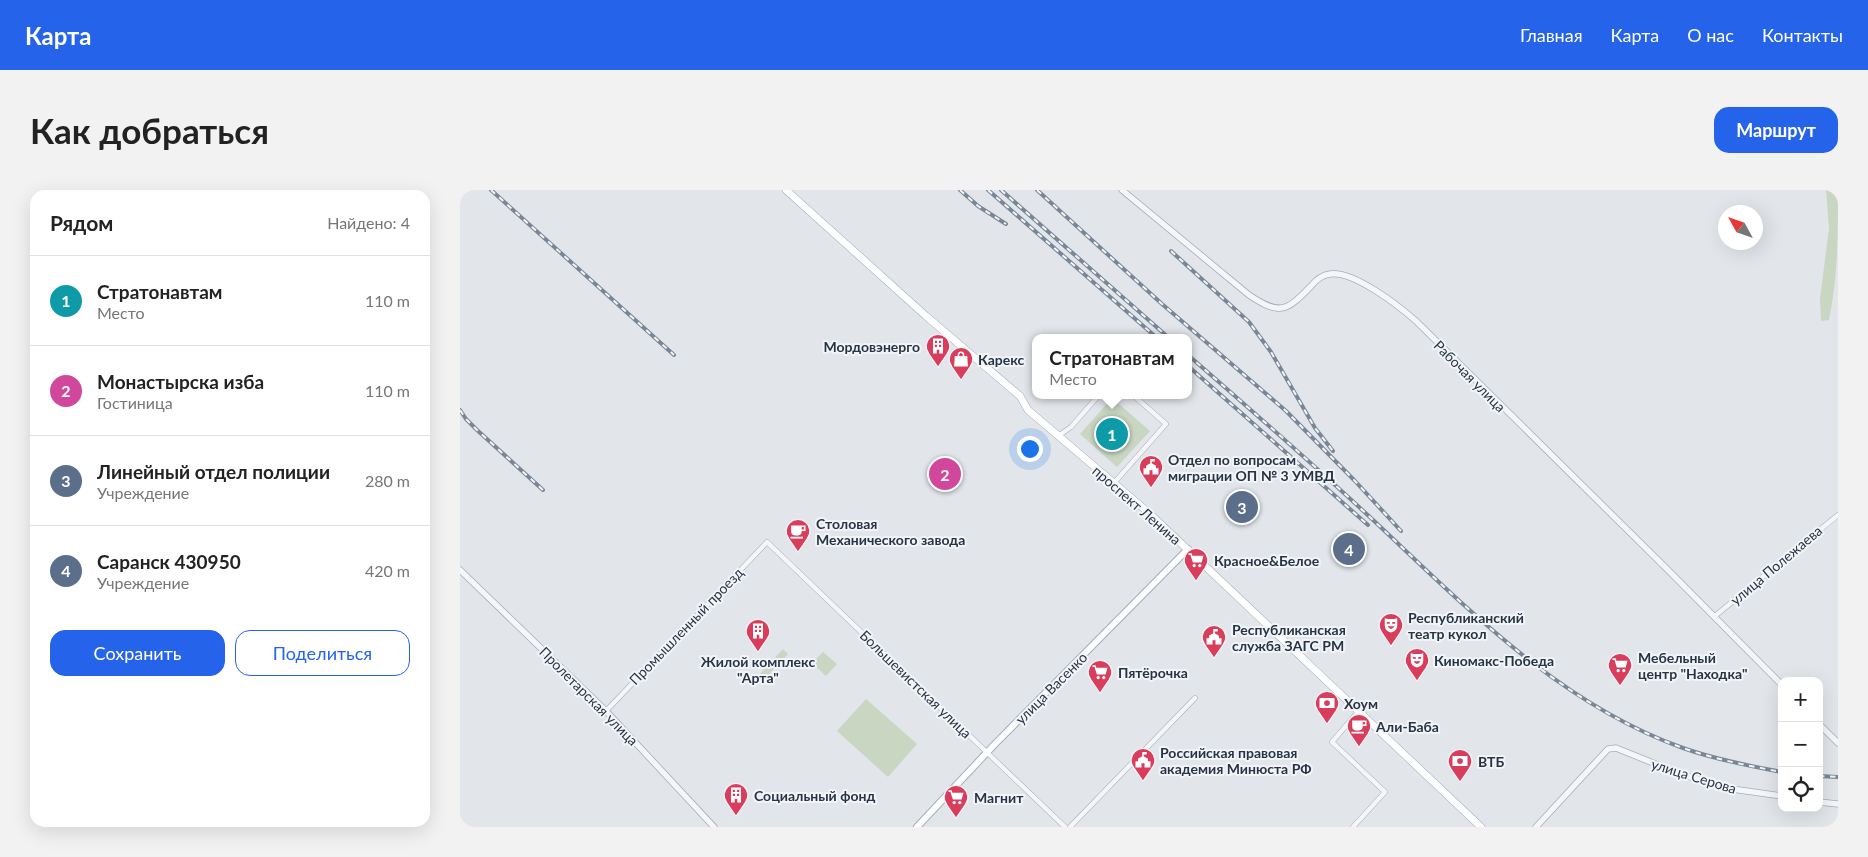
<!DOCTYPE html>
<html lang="ru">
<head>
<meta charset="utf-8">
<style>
	:root { --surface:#fff; --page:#f2f2f2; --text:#222; --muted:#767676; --line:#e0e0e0; --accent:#2563eb }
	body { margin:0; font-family:Lato,sans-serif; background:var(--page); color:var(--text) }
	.controls { position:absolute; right:15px; bottom:15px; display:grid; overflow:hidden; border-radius:10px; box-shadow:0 5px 20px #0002 }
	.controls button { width:45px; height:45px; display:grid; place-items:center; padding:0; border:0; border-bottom:1px solid var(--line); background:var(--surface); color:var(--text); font:25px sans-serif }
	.compass { position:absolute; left:1258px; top:15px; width:45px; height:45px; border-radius:50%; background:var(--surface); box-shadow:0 5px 20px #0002; rotate:310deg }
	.you { position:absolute; left:569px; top:258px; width:18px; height:18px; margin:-12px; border:4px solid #fff; border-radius:50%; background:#1a73e8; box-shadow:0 0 0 8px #1a73e833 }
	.badge { display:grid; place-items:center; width:32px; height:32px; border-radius:50%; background:var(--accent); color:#fff; font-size:16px; font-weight:700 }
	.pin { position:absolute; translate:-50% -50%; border:2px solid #fff; box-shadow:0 1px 5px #0006 }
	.popup { position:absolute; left:572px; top:144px; width:160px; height:65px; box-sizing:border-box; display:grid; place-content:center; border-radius:10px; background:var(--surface); filter:drop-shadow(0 1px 4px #0005); font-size:16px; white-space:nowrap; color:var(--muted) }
	.popup b { font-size:19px; color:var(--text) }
	.popup::after { content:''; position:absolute; left:50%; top:100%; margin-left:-10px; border:10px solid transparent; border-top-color:var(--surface) }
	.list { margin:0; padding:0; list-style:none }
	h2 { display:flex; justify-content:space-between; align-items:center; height:65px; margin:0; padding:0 20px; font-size:21px }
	h2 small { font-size:16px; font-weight:400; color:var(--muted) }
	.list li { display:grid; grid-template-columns:32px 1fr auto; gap:15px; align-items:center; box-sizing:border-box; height:90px; padding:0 20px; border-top:1px solid var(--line) }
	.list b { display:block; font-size:19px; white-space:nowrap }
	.list p { margin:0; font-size:16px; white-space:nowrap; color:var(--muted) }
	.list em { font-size:16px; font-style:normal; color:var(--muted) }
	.actions { display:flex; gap:10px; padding:15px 20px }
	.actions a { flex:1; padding:11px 0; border:1px solid var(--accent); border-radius:15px; text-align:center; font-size:18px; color:var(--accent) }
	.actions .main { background:var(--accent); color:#fff }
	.icon { flex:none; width:28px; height:28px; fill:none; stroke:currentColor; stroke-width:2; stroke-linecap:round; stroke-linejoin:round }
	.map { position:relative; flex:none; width:1378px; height:637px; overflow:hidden; border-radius:15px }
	header { display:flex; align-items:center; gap:30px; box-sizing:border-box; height:70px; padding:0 25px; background:var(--accent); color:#fff }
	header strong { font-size:24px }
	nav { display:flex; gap:28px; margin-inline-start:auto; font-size:18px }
	.intro { display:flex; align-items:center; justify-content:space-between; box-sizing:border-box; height:120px; padding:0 30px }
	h1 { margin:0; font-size:35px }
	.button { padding:12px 22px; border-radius:15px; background:var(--accent); color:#fff; font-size:18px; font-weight:700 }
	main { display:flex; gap:30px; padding:0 30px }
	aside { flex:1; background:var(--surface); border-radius:15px; box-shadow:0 5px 20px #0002 }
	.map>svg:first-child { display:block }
	.green { fill:#c8d6c2 }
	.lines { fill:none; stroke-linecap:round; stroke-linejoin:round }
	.minor-casing { stroke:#a6adb6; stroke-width:5.5 }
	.tertiary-casing { stroke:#a6adb6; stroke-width:7 }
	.secondary-casing { stroke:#a6adb6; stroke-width:8 }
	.primary-casing { stroke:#a0abb8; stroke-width:8 }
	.minor { stroke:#f5f6f9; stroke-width:4.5 }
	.tertiary { stroke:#f5f6f9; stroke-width:5.5 }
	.secondary { stroke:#fff; stroke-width:6 }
	.primary { stroke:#fff; stroke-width:7 }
	.rail-casing { stroke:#798696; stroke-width:4 }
	.rail { stroke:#f2f5f8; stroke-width:2; stroke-dasharray:5.5; stroke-linecap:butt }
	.labels { text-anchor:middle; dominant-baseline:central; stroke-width:4; stroke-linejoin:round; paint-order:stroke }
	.poi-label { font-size:14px; font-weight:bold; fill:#283445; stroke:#f2f5f8; text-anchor:start }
	.street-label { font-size:14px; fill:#283445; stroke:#f2f5f8 }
</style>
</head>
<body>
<header>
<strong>Карта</strong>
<nav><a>Главная</a><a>Карта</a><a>О нас</a><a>Контакты</a></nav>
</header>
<div class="intro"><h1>Как добраться</h1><a class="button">Маршрут</a></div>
<main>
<aside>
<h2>Рядом<small>Найдено: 4</small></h2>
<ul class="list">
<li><span class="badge" style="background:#0f9aa8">1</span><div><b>Стратонавтам</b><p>Место</p></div><em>110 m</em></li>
<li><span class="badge" style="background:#d1479c">2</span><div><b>Монастырска изба</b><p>Гостиница</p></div><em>110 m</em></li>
<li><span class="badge" style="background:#5c6f8a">3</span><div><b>Линейный отдел полиции</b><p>Учреждение</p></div><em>280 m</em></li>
<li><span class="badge" style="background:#5c6f8a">4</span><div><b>Саранск 430950</b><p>Учреждение</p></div><em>420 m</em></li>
</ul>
<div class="actions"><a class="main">Сохранить</a><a>Поделиться</a></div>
</aside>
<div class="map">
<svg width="1378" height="637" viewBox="0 0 1378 637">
	<rect width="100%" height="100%" fill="#e2e6eb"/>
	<g class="green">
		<path d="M 1366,0 L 1378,0 C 1378,44 1378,87 1369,130 L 1361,131 L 1360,109 L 1369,38 Z"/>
		<polygon points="652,208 690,241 657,277 620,244"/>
		<polygon points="323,459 328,464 310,483 312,487 305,494 297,487"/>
		<polygon points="363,462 377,474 366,486 352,473"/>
		<polygon points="406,509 457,554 428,587 377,541"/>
	</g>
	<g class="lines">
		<g class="minor-casing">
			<g id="minor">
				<polyline points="598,246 611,237 639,205"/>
				<polyline points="653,294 706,234 673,205"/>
				<polyline points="1255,426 1378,325"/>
				<polyline points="146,521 307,352 605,637"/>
				<polyline points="610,637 735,508"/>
				<polyline points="893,637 925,602 872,552 898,522"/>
			</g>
		</g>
		<g class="tertiary-casing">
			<g id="tertiary">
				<path d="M 662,0 L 789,105 C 820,126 827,121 851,96 C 856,90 862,85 870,84 C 893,80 939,116 956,131 L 1209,381 L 1322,495"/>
				<polyline points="0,380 146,521 254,637"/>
				<polyline points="1359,534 1378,553"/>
				<polyline points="1359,612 1378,614"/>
				<polyline points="1076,637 1148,559 1156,558 1223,585 1272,599 1322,606"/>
			</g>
		</g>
		<g class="secondary-casing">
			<polyline id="secondary" points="457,637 533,556 728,359"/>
		</g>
		<g class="primary-casing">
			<polyline id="primary" points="326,0 466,126 560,206 568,220 689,323 1021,637"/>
		</g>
		<use href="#minor" class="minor"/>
		<use href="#tertiary" class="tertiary"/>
		<use href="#secondary" class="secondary"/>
		<use href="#primary" class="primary"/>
		<g class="rail-casing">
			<g id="rail">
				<polyline points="31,0 214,165"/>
				<polyline points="500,0 518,16 546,34"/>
				<polyline points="528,0 697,148"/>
				<polyline points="541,0 709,148"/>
				<polyline points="577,0 702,114 826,221 895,291 941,341"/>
				<polyline points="711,61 789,132 811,162 855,238 873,261"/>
				<path d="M 728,165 C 790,219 852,273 912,329 C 1005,416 1099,514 1223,558 C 1254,569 1289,576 1322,582"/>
				<polyline points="728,176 908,335"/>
				<polyline points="0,220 6,229 17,240 83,300"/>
				<polyline points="1359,586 1378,587"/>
			</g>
		</g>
		<use href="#rail" class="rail"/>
	</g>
	<defs>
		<g id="building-pin" transform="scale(1.25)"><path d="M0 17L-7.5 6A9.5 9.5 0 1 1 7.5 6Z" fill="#da3d5c" stroke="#f2f5f8"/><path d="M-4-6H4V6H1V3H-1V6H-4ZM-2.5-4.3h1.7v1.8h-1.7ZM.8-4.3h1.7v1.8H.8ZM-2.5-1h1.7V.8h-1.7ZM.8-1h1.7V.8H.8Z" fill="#fff"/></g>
		<g id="shop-pin" transform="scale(1.25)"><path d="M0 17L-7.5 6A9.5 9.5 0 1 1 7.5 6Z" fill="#da3d5c" stroke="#f2f5f8"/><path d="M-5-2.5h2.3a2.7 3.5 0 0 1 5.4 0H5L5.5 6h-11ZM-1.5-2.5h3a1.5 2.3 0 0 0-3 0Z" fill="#fff"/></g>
		<g id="civic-pin" transform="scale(1.25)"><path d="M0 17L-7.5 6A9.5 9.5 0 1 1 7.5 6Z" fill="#da3d5c" stroke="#f2f5f8"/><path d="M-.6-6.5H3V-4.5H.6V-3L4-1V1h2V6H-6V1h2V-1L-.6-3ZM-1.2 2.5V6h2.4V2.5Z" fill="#fff"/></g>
		<g id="cafe-pin" transform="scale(1.25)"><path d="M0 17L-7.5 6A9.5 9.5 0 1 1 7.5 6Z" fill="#da3d5c" stroke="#f2f5f8"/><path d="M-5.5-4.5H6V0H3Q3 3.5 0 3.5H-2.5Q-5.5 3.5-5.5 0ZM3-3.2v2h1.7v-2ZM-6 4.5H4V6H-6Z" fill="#fff"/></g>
		<g id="supermarket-pin" transform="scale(1.25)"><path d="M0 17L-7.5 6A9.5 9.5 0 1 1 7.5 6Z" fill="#da3d5c" stroke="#f2f5f8"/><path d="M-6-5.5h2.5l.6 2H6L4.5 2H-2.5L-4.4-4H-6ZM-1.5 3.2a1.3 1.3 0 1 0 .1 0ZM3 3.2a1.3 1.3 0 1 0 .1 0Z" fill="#fff"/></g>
		<g id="theatre-pin" transform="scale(1.25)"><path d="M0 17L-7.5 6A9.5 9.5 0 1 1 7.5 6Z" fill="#da3d5c" stroke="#f2f5f8"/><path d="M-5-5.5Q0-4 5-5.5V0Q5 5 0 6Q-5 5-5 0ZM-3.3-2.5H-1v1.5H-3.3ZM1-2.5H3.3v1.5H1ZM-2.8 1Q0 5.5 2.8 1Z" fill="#fff"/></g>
		<g id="bank-pin" transform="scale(1.25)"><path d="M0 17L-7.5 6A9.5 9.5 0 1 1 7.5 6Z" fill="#da3d5c" stroke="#f2f5f8"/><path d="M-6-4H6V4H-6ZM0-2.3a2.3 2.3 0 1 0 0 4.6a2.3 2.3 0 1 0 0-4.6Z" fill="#fff"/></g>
	</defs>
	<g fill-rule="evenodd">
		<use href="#building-pin" x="478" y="156"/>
		<use href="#shop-pin" x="501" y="169"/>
		<use href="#civic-pin" x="691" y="277"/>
		<use href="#cafe-pin" x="338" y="341"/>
		<use href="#supermarket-pin" x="736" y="370"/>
		<use href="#theatre-pin" x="931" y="435"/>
		<use href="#building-pin" x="298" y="441"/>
		<use href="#civic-pin" x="754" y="447"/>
		<use href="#theatre-pin" x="957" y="470"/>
		<use href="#supermarket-pin" x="1160" y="475"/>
		<use href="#supermarket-pin" x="640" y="482"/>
		<use href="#bank-pin" x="867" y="513"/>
		<use href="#cafe-pin" x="899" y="536"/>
		<use href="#civic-pin" x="683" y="570"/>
		<use href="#bank-pin" x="1000" y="571"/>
		<use href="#building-pin" x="276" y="605"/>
		<use href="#supermarket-pin" x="496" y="607"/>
	</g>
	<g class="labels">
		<g class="poi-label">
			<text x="460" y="156" text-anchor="end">Мордовэнерго</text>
			<text x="518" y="169">Карекс</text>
			<text x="708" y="269">Отдел по вопросам<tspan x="708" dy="16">миграции ОП № 3 УМВД</tspan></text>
			<text x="356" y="333">Столовая<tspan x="356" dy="16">Механического завода</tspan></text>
			<text x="754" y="370">Красное&amp;Белое</text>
			<text x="948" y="427">Республиканский<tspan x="948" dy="16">театр кукол</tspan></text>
			<text x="772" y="439">Республиканская<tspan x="772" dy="16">служба ЗАГС РМ</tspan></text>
			<text x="1178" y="467">Мебельный<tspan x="1178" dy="16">центр "Находка"</tspan></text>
			<text x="974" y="470">Киномакс-Победа</text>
			<text x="298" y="471" text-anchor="middle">Жилой комплекс<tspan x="298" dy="16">"Арта"</tspan></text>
			<text x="658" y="482">Пятёрочка</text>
			<text x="884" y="513">Хоум</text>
			<text x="916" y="536">Али-Баба</text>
			<text x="700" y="562">Российская правовая<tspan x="700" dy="16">академия Минюста РФ</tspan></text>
			<text x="1018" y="571">ВТБ</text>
			<text x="294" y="605">Социальный фонд</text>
			<text x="514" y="607">Магнит</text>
		</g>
		<g class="street-label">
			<text transform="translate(1010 186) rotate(45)">Рабочая улица</text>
			<text transform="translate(677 315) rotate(41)">проспект Ленина</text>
			<text transform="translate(1316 375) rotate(-40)">улица Полежаева</text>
			<text transform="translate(226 436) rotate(-46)">Промышленный проезд</text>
			<text transform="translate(456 494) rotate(44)">Большевистская улица</text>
			<text transform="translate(591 498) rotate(-45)">улица Васенко</text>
			<text transform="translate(129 506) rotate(45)">Пролетарская улица</text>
			<text transform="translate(1234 586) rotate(17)">улица Серова</text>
		</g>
	</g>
</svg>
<div class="controls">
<button>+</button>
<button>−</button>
<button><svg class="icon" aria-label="locate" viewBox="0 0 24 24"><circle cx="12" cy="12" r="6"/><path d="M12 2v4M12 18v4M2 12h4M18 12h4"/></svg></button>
</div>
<svg class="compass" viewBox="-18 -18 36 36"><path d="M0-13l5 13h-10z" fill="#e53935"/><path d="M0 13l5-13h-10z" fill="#767676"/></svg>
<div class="you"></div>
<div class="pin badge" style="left:652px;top:244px;background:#0f9aa8">1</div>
<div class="popup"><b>Стратонавтам</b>Место</div>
<div class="pin badge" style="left:485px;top:284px;background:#d1479c">2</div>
<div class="pin badge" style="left:782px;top:317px;background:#5c6f8a">3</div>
<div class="pin badge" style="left:889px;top:359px;background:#5c6f8a">4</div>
</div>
</main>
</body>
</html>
